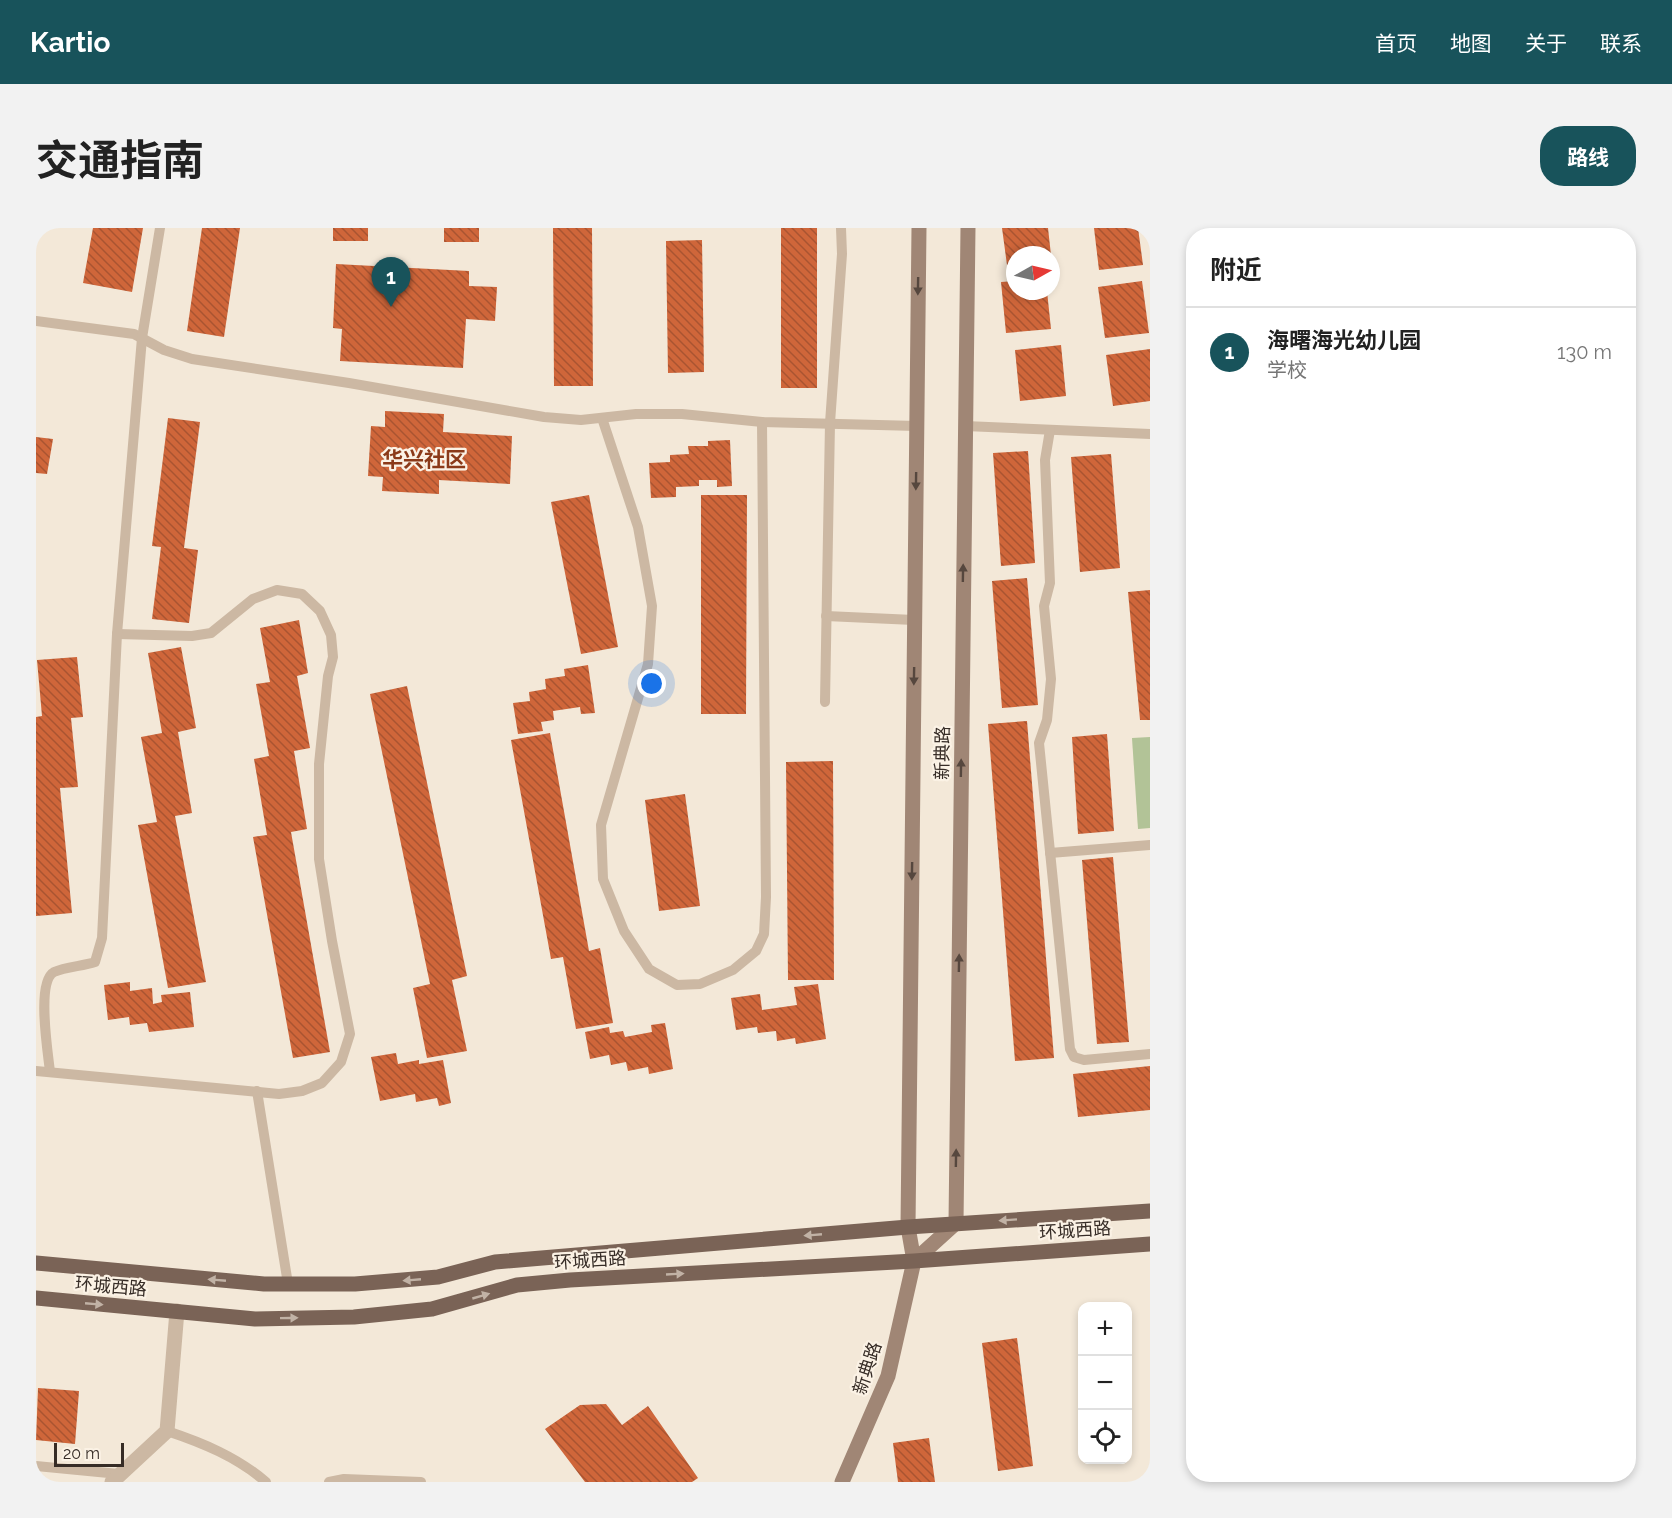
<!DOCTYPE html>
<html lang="zh">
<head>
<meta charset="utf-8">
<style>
	:root { --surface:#fff; --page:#f2f2f2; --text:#222; --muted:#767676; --line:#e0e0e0; --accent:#18535b }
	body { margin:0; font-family:Raleway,"Noto Sans SC",sans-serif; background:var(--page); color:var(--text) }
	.controls { position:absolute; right:18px; bottom:18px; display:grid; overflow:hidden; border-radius:12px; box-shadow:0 3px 9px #0003 }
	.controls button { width:54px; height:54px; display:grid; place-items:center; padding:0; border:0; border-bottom:2px solid var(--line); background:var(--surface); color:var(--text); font:30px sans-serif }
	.compass { position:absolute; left:970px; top:18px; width:54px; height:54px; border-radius:50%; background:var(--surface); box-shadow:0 3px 9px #0003; rotate:82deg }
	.scale { position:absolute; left:18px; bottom:15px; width:70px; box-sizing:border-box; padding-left:6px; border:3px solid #362c26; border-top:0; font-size:16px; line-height:21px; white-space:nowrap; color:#362c26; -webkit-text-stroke:4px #fbf2e5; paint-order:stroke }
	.you { position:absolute; left:616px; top:456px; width:21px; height:21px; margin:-15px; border:4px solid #fff; border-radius:50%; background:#1a73e8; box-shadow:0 0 0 9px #1a73e833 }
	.badge { display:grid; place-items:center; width:39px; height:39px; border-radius:50%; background:var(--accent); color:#fff; font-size:20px; font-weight:700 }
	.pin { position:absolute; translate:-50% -50px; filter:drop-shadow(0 2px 3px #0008) }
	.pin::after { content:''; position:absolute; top:32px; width:21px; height:18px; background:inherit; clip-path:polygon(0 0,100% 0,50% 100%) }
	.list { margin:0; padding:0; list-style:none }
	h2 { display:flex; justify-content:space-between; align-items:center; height:78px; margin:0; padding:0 24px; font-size:26px }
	h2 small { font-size:20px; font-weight:400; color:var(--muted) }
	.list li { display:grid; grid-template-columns:39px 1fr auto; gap:18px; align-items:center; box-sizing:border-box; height:90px; padding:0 24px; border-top:2px solid var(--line) }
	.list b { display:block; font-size:22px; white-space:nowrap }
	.list p { margin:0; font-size:20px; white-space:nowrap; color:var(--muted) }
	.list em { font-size:20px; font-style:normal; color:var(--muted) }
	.icon { flex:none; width:33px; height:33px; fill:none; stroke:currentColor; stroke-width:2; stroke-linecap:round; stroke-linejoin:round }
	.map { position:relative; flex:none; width:1114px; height:1254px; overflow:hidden; border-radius:24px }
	header { display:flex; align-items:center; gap:36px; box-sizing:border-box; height:84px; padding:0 30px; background:var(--accent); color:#fff }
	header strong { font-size:28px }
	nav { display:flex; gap:33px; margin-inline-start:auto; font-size:21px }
	.intro { display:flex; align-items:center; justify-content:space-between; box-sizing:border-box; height:144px; padding:0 36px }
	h1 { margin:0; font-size:42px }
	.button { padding:15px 27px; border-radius:24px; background:var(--accent); color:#fff; font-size:21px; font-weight:700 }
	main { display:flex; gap:36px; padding:0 36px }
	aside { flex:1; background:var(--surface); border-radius:24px; box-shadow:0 3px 9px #0003 }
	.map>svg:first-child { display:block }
	.pitch { fill:#b2c397 }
	.building { fill:url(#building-back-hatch) }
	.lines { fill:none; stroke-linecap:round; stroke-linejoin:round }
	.service { stroke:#ccb8a3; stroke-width:10 }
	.minor { stroke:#ccb8a3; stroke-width:15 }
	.secondary { stroke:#a08675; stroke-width:15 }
	.primary { stroke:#7a6356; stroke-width:15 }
	.oneway { fill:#56473e }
	.oneway2 { fill:#c1b2a5 }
	.labels { text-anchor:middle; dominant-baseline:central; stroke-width:4.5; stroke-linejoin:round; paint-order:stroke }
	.street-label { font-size:18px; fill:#362c26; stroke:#fbf2e5 }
	.quarter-label { font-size:21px; font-weight:bold; fill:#8b3a19; stroke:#fbf2e5 }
</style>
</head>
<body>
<header>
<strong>Kartio</strong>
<nav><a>首页</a><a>地图</a><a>关于</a><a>联系</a></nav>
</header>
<div class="intro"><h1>交通指南</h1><a class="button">路线</a></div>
<main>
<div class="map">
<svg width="1114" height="1254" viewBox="0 0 1114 1254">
	<defs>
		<pattern id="building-back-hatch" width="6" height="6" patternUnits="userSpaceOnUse" patternTransform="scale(1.5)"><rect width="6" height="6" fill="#cf663a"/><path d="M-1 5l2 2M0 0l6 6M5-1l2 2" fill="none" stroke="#a95431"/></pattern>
	</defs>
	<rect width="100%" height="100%" fill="#f3e8d8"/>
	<polygon class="pitch" points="1114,509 1114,600 1102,601 1096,510"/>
	<g class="building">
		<polygon points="57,0 107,0 96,64 47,55"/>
		<polygon points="166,0 204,0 188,109 151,103"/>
		<rect x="297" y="0" width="35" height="13"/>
		<rect x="408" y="0" width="35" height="14"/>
		<polygon points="517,0 556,0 557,158 518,158"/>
		<rect x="745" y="0" width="36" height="160"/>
		<polygon points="966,0 1012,0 1015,27 979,27 979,36 971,37"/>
		<polygon points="1058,0 1102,0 1107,37 1063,42"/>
		<polygon points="666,12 668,144 632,145 630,13"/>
		<polygon points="300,36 433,43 433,58 461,59 459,93 430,91 427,140 304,133 306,101 297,100"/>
		<polygon points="979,53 979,63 1011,63 1015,101 970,105 965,54"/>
		<polygon points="1106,53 1113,105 1069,110 1062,59"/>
		<polygon points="1025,117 1030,168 984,173 979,122"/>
		<polygon points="1114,121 1114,173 1077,178 1070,127"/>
		<polygon points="349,183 408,186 407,204 476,208 474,256 403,252 403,266 346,263 347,249 332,248 335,198 349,199"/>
		<polygon points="132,190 164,194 148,320 162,322 153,395 116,391 125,319 116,318"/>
		<polygon points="0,209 17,211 11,246 0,245"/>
		<polygon points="694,212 696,258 681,259 681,252 663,252 663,258 640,259 640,269 615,270 613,235 634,234 634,227 653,226 652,218 672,218 672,213"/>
		<polygon points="992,223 999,335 965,338 957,225"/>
		<polygon points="1075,226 1084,340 1044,344 1035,229"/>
		<polygon points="553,267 582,419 545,426 515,274"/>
		<polygon points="665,267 711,267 710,486 665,486"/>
		<polygon points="991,350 1002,477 966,480 956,353"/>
		<polygon points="1114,362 1114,492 1104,492 1092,364"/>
		<polygon points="263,392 272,445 261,448 274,520 258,523 271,601 255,604 294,824 257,830 217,609 231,607 218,531 233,528 220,456 234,454 224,400"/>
		<polygon points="145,419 160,500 142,504 156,585 139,588 170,754 132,760 102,597 121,594 105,509 126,505 112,425"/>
		<polygon points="41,429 47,489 35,490 42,559 24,560 36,685 0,688 0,489 6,488 1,432"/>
		<polygon points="552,437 559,485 545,486 544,479 517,483 518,492 505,494 507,503 482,506 477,475 494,473 493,464 510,461 509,451 529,448 528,441"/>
		<polygon points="371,458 431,748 416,752 431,823 391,830 377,760 394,756 334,466"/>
		<polygon points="991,493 1018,830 979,833 952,496"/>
		<polygon points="514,505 553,723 564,720 577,795 540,801 527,729 515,731 475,512"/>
		<polygon points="1071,506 1078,603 1042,606 1036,509"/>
		<polygon points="797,533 798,752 752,752 750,534"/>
		<polygon points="649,566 664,678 623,683 609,572"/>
		<polygon points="1077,629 1093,814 1061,816 1046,632"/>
		<polygon points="94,754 94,763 116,760 117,776 126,774 125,767 154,764 158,799 113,804 111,795 94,797 93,789 72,792 68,757"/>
		<polygon points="782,756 790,811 760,816 759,810 741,813 740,803 722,805 721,799 700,802 695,770 724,766 726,782 761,777 758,759"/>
		<polygon points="629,795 637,841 613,846 612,839 592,843 590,834 575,837 573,827 554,831 549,804 573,799 574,805 587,803 589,809 616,804 615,797"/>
		<polygon points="360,825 362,836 383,832 383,836 407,832 415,875 403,878 401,870 380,874 379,866 344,873 335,829"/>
		<polygon points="1114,838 1114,882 1042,889 1037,846"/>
		<polygon points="981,1110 997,1238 962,1243 946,1115"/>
		<polygon points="2,1160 43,1163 39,1216 0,1212"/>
		<polygon points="570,1176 586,1197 612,1178 662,1250 656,1254 549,1254 509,1201 544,1177"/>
		<polygon points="893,1210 899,1254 862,1254 857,1215"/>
	</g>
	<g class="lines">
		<g class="service">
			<polyline points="0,93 98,106 128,122 156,131 313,155 508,189 545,192 600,186 646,186 726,194 881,198"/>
			<polyline points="566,190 602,299 616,378 612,436 565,597 567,651 588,703 613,741 641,757 664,756 697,742 720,723 728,706 730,669 726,194"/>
			<polyline points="929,198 1114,206"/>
			<polyline points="1014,202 1009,232 1014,355 1008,378 1015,451 1011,492 1003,515 1034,821 1038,829 1048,832 1114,826"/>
			<polyline points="790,388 878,392"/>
			<polyline points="789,474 794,195 806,26 805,0"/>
			<polyline points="1014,625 1114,617"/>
			<polyline points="0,843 243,866 266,863 286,855 305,834 314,806 296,713 283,631 283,536 292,448 297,429 295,407 284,383 266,366 241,362 217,371 175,405 156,408 81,406"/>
			<path d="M 14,844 C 12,824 0,754 18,744 C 30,739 47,738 59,734 L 66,710 L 81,406 L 106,110 L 124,0"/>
			<polyline points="221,863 252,1056"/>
			<path d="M 131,1203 C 167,1215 201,1229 230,1254"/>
			<polyline points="0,1238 83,1246"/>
			<polyline points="293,1254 308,1251 385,1254"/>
		</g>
		<polyline class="minor" points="76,1254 131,1203 141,1083"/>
		<g class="secondary">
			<polyline points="878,1033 920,995 932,0"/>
			<polyline points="806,1254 852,1148 878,1033 872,999 883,0"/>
		</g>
		<g class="primary">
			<polyline points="0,1035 228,1056 319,1056 402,1049 459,1034 872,999 1114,983"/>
			<polyline points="0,1070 219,1091 318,1089 396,1081 481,1057 534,1052 878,1033 1114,1016"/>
		</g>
	</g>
	<defs><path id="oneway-solid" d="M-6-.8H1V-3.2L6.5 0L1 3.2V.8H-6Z" transform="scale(1.5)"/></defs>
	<g class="oneway">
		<use href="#oneway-solid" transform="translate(882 58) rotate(91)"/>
		<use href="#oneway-solid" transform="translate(880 253) rotate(91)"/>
		<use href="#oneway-solid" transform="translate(927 345) rotate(-89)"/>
		<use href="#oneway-solid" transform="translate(878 448) rotate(91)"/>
		<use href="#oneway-solid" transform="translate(925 540) rotate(-89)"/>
		<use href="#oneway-solid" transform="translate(876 643) rotate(91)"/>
		<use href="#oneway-solid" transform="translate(923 735) rotate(-89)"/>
		<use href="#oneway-solid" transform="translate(920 930) rotate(-89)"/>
	</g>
	<g class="oneway2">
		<use href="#oneway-solid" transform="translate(972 992) rotate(176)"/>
		<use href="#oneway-solid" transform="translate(777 1007) rotate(175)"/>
		<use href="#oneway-solid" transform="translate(639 1046) rotate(-3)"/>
		<use href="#oneway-solid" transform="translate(181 1052) rotate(-175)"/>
		<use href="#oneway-solid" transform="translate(376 1052) rotate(175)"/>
		<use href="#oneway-solid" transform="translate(445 1068) rotate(-16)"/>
		<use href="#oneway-solid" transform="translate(58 1076) rotate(5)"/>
		<use href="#oneway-solid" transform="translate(253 1090) rotate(-1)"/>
	</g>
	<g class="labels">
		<g class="street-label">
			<text transform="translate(906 525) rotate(-89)">新典路</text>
			<text transform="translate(1039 1002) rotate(-4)">环城西路</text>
			<text transform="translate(554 1032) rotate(-4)">环城西路</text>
			<text transform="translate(75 1058) rotate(5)">环城西路</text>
			<text transform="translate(831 1140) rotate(-72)">新典路</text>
		</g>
		<g class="quarter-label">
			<text x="388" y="231">华兴社区</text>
		</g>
	</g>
</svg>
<div class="controls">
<button>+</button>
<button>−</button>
<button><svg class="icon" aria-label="locate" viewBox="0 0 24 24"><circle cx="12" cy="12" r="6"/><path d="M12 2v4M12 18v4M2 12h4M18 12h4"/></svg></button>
</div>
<svg class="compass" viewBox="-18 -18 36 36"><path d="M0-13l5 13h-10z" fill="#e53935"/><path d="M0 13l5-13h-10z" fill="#767676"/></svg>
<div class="scale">20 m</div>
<div class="you"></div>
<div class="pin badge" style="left:355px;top:79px">1</div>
</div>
<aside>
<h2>附近<small></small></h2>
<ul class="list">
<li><span class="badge">1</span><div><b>海曙海光幼儿园</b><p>学校</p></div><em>130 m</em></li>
</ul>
</aside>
</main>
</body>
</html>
